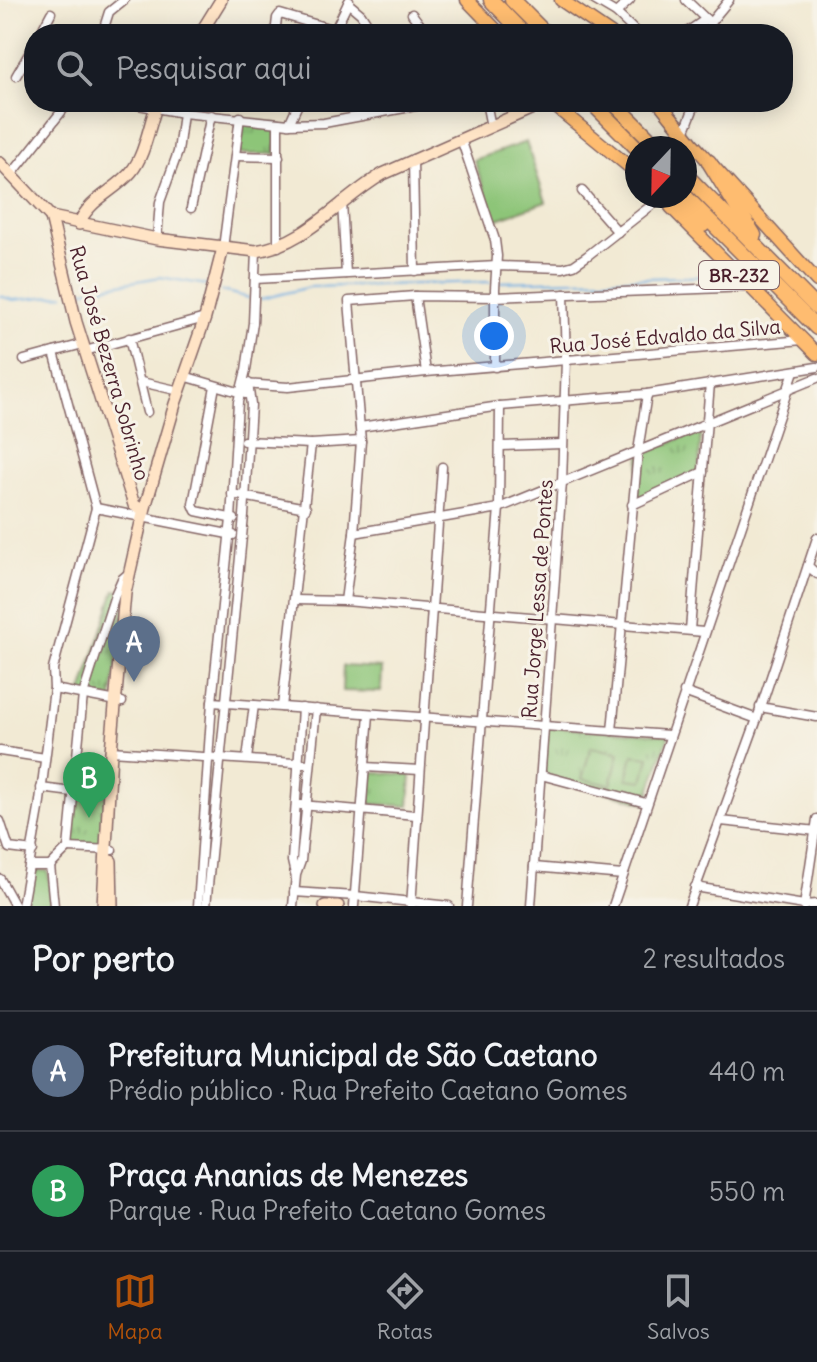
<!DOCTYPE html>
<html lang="pt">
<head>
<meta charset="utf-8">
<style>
	:root { --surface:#171b24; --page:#20242c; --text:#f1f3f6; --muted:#9ea1a6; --line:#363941; --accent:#b45309 }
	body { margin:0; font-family:Delius,sans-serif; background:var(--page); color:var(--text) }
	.compass { position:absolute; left:625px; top:136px; width:72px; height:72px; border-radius:50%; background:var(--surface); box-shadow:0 4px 20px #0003; rotate:202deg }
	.you { position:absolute; left:494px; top:336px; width:28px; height:28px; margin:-20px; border:6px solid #fff; border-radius:50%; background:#1a73e8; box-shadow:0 0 0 12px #1a73e833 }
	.badge { display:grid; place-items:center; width:52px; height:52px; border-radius:50%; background:var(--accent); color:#fff; font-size:26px; font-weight:700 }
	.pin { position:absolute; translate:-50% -66px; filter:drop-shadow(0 2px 4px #0008) }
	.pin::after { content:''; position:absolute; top:42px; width:28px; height:24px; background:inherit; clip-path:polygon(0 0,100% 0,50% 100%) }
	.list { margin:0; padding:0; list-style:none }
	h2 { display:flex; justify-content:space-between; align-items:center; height:104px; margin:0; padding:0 32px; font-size:34px }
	h2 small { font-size:26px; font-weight:400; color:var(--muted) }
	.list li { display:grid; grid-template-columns:52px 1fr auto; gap:24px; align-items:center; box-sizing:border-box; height:120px; padding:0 32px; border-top:2px solid var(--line) }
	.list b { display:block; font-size:30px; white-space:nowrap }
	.list p { margin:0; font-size:26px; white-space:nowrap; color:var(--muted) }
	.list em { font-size:26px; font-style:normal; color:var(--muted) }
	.icon { flex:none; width:44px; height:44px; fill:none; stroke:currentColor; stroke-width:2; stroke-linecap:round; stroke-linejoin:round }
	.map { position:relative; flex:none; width:817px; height:906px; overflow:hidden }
	.search { position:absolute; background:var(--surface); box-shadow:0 4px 20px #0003; left:24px; right:24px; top:24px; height:88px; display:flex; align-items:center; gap:20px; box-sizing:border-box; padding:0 28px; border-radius:32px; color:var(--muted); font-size:30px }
	.sheet { height:344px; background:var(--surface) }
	nav { display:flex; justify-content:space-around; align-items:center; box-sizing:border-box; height:112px; border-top:2px solid var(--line); background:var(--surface); font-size:22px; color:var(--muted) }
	nav a { display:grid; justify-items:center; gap:4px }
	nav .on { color:var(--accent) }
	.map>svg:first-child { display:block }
	.park { fill:url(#park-tufts); stroke:#6c7252; stroke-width:2 }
	.pitch { fill:#8dc578; stroke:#6c7252; stroke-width:2 }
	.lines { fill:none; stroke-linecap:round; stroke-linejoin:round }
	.stream { stroke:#71afe3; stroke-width:2 }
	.street-casing { stroke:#856666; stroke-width:11 }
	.secondary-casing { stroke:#856666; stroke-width:14 }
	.primary-casing { stroke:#856666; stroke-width:15 }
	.highway-casing { stroke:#856666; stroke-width:17 }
	.street { stroke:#fff; stroke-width:8 }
	.secondary { stroke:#ffe4c6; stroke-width:11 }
	.primary { stroke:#febc70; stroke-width:12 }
	.highway { stroke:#febc70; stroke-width:14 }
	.labels { text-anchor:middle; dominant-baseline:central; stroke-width:6; stroke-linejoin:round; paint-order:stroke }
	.shield { fill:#f7f3e8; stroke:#7e5f64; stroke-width:2 }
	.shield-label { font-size:18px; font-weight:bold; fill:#4a1f2b }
	.street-label { font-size:20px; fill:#4a1f2b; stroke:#f7f3e8 }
</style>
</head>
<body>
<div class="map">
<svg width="817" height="906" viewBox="0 0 817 906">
	<defs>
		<pattern id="park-tufts" width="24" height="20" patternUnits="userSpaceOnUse" patternTransform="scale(2)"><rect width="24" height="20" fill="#8dc578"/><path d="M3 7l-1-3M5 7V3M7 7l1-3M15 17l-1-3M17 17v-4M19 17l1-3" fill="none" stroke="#759f63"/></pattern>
	</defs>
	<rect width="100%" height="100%" fill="#f7f3e8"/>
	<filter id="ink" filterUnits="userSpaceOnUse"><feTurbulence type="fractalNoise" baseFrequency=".0125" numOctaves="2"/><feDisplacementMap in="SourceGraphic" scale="16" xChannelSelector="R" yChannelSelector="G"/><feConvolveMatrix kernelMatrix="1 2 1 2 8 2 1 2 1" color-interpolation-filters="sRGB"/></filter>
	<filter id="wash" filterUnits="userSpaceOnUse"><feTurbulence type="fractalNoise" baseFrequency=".006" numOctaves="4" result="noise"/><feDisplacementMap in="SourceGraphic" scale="32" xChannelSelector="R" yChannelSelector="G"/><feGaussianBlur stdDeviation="1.8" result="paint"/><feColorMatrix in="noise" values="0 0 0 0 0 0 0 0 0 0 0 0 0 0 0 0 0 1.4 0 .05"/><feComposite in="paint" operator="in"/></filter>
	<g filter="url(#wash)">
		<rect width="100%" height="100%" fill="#f2ead4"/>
		<g class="park">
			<polygon points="242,120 276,124 276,154 238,154"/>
			<polygon points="701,430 699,471 637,498 640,455"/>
			<polygon points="115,590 126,592 112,699 81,695"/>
			<polygon points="545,726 669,735 646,803 541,775"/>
			<polygon points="372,772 411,775 409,806 370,804"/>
			<polygon points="75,787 106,791 104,847 71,845"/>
			<polygon points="34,870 48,871 51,906 26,906"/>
		</g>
		<g class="pitch">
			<polygon points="526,142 546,202 495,220 474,160"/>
			<polygon points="343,666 382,668 381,692 342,691"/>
			<polygon points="591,747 619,753 611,785 582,779"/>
			<polygon points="633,755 649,757 643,781 627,779"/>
		</g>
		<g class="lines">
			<g class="stream">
				<polyline points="497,282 720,276"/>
				<polyline points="222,291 249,298"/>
				<polyline points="74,292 160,277 207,285"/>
				<polyline points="0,296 13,300 64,295"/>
				<polyline points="261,299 310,287 490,282"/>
			</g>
		</g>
	</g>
	<g filter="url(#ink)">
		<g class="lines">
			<g class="street-casing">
				<g id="street">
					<polyline points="594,0 616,13 638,34"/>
					<polyline points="686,0 710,23"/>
					<polyline points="348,3 361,14 374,34"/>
					<polyline points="616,13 630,0"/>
					<polyline points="412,14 427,34"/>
					<polyline points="40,34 51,13"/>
					<polyline points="102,34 109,12 124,0"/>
					<polyline points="275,34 277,18 280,14 335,30"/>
					<polyline points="333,34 349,1"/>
					<polyline points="457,34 493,26"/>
					<polyline points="684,34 706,19"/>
					<polyline points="707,34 710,23 729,0"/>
					<polyline points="16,76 34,45"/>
					<polyline points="122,102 183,113 289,124 324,123 437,102"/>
					<polyline points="486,102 491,127"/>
					<polyline points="278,123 278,247"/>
					<polyline points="289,124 299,102"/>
					<polyline points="684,133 696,102"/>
					<polyline points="461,139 495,240 497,256 495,289 495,367"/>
					<polyline points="236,156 279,157"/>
					<polyline points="413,159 415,271"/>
					<polyline points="12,174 69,102"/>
					<polyline points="582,191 618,232"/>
					<polyline points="342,202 346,274"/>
					<polyline points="191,208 211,115"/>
					<polyline points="157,239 160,202 178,152 183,113"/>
					<polyline points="223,248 240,117"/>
					<polyline points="255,279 497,266 563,268 574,265 587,256 662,197"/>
					<polyline points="415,296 426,372"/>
					<polyline points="129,338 147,412"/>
					<polyline points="85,351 205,318"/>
					<polyline points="24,360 83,344"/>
					<polyline points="184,376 245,394"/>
					<polyline points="141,382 180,391"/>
					<polyline points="243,384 288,387 426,372 803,340"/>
					<polyline points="215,386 193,504 196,511 234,519"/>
					<polyline points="360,427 500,406 647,394 817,367"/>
					<polyline points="244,441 311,444 361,441"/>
					<polyline points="501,446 562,444"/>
					<polyline points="232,494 306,508"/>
					<polyline points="632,505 703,472"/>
					<polyline points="96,508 233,535"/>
					<polyline points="354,533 499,508 817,378"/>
					<polyline points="808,566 817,574"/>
					<polyline points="295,600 345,601 704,632"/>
					<polyline points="345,601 354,533 361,441 349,301 415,296 495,297 750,287"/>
					<polyline points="690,630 710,383"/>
					<polyline points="54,689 122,702"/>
					<polyline points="684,692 757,719"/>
					<polyline points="212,702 669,735"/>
					<polyline points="282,707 311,444"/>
					<polyline points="760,707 817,717"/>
					<polyline points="612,731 638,451 647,394"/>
					<polyline points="0,751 45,758"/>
					<polyline points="111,751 310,764"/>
					<polyline points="247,759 254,705"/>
					<polyline points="365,767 420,770"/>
					<polyline points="541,775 646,803"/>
					<polyline points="41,788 72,792"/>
					<polyline points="301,805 416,815"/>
					<polyline points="0,821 9,848 33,851"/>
					<polyline points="721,821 817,831"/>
					<polyline points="68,848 83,695 115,595 122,579 129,573"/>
					<polyline points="68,848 112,850"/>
					<polyline points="31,866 50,866 68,848"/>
					<polyline points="50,866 54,906"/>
					<polyline points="534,867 623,875"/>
					<polyline points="295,874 292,861 302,708"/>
					<polyline points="0,879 15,906"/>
					<polyline points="695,887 804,905 817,904"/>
					<polyline points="294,892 355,896 449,906"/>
					<polyline points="22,906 39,809 54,689 53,669 96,508 54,352"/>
					<polyline points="198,906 212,702 231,519 238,402 246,370 253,323 256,251"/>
					<polyline points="206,906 244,516 251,405 248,383"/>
					<polyline points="293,906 296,875 301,861 316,709"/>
					<polyline points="354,906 369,714"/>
					<polyline points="411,906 442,467"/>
					<polyline points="467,906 499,508 500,406"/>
					<polyline points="531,906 562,482 566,360 564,294"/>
					<polyline points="613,906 794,371"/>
					<polyline points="689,906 757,719 817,538"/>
					<polyline points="804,906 817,819"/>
				</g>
			</g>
			<g class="secondary-casing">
				<g id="secondary">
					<polyline points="200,34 221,0"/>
					<polyline points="0,163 51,217"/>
					<path d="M 51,217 L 157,239 L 256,251 C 306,244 340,199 383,174 L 546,102"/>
					<polyline points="51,217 76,322 134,505 144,511"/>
					<path d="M 79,224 C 88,200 115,191 131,172 C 146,154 149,123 158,102"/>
					<polyline points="111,861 112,906"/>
					<polyline points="103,906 111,751 125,593 142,518 175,404 205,318 223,248"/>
					<polyline points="325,906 338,906"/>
				</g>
			</g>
			<g class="primary-casing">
				<g id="primary">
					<polyline points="467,0 500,34"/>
					<polyline points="561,0 611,34"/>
					<polyline points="550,102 637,173"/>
					<polyline points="659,102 692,143 817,281"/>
					<polyline points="671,207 817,354"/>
				</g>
			</g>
			<g class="highway-casing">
				<g id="highway">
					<polyline points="491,0 524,34"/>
					<polyline points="512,0 546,34"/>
					<polyline points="591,102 637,148"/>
					<polyline points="613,102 659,148"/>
					<polyline points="709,162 754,235"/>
					<polyline points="685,174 817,308"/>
					<polyline points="666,196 703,225"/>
					<polyline points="685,196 817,328"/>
				</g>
			</g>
			<use href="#street" class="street"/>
			<use href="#secondary" class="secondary"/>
			<use href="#primary" class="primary"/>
			<use href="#highway" class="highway"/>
		</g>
	</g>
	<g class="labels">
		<rect class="shield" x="699" y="261" width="80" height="28" rx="6"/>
		<g class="shield-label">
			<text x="739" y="275">BR-232</text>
		</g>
		<g class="street-label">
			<text transform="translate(665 336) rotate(-5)">Rua José Edvaldo da Silva</text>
			<text transform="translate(110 363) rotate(74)">Rua José Bezerra Sobrinho</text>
			<text transform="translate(537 599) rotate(-86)">Rua Jorge Lessa de Pontes</text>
		</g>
	</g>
</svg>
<svg class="compass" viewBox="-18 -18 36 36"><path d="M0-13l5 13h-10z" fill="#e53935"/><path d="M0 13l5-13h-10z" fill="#9ea1a6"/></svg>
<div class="you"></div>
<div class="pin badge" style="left:134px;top:682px;background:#5c6f8a">A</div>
<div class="pin badge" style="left:89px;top:818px;background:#2e9e5b">B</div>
<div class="search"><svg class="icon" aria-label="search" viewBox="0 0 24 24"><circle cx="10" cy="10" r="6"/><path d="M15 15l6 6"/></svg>Pesquisar aqui</div>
</div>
<section class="sheet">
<h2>Por perto<small>2 resultados</small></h2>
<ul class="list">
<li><span class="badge" style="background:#5c6f8a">A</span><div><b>Prefeitura Municipal de São Caetano</b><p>Prédio público · Rua Prefeito Caetano Gomes</p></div><em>440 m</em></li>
<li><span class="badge" style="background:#2e9e5b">B</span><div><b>Praça Ananias de Menezes</b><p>Parque · Rua Prefeito Caetano Gomes</p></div><em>550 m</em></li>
</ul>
</section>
<nav>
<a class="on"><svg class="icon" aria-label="map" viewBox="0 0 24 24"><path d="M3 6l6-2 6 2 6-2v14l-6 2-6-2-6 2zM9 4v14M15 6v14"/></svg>Mapa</a>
<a><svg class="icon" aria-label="directions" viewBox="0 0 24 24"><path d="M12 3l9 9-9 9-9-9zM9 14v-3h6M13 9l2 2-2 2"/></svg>Rotas</a>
<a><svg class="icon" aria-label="saved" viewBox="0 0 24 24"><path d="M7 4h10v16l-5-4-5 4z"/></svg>Salvos</a>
</nav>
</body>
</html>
